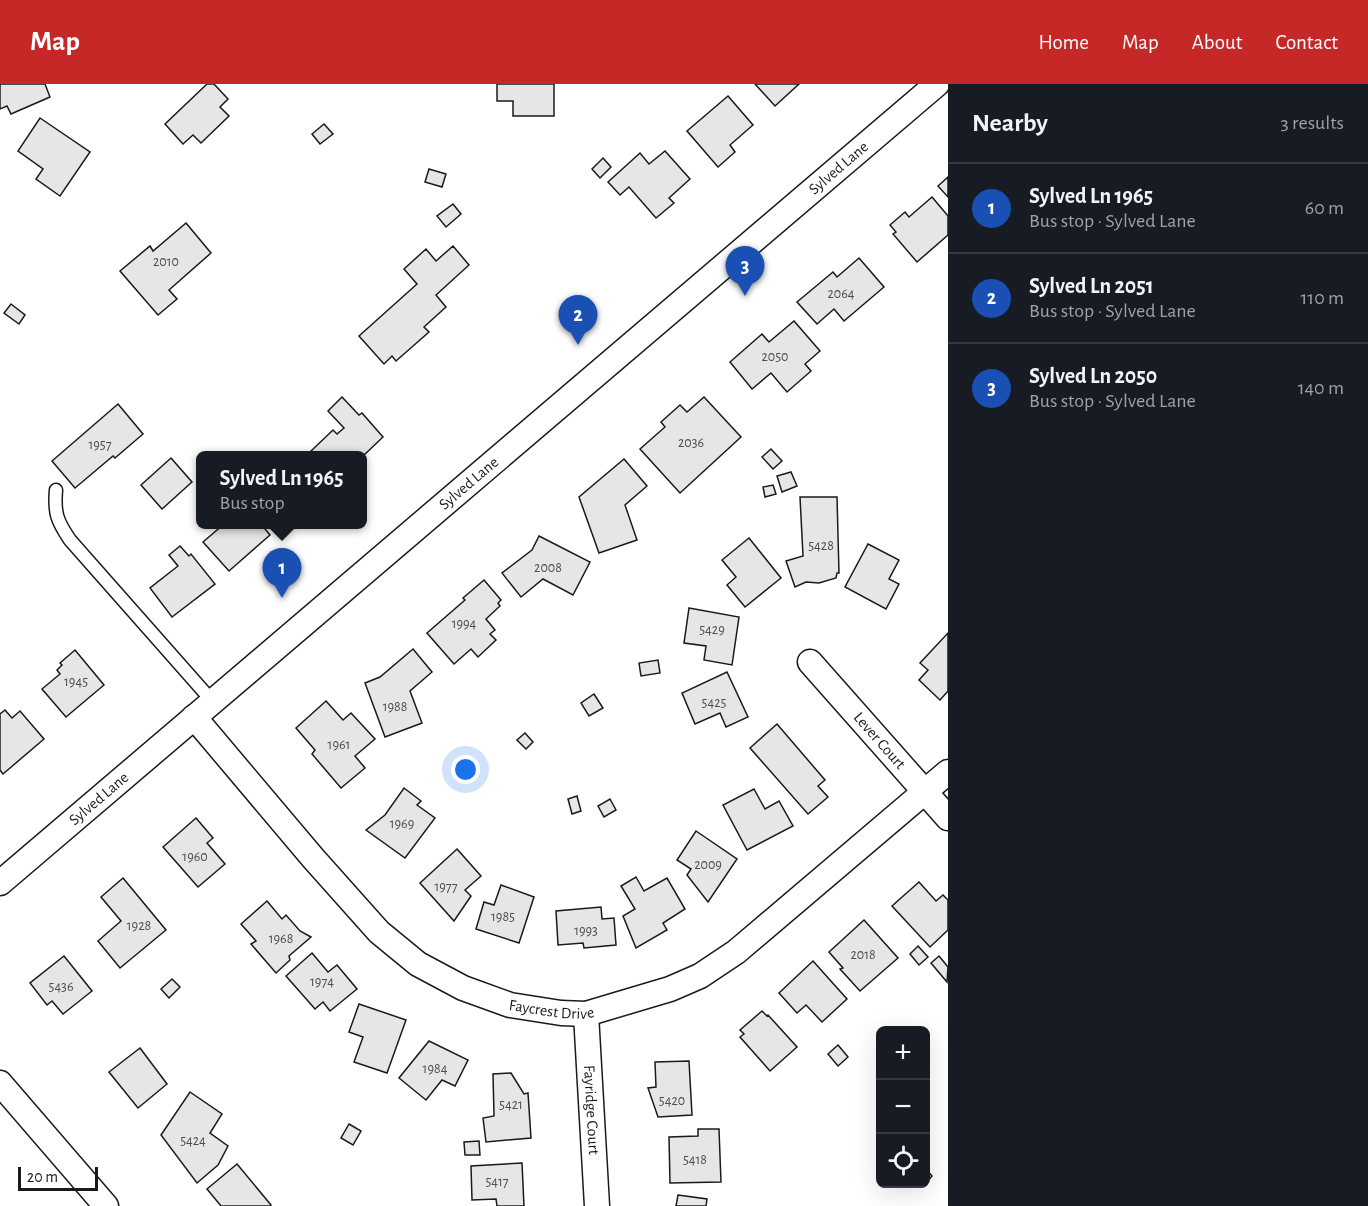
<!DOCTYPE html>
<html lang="en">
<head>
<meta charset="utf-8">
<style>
	:root { --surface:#171b24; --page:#20242c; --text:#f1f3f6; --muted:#9ea1a6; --line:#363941; --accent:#c62828 }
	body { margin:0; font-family:"Alegreya Sans",sans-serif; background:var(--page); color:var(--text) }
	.controls { position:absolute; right:18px; bottom:18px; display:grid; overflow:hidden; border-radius:9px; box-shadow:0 6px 24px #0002 }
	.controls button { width:54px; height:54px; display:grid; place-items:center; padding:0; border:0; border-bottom:2px solid var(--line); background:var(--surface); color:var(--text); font:30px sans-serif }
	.scale { position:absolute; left:18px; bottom:15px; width:80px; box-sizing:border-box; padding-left:6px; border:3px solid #1a1a1a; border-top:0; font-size:16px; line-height:21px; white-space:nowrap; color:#1a1a1a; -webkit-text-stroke:4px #fff; paint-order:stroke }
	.you { position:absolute; left:466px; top:686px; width:21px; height:21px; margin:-15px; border:4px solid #fff; border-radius:50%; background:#1a73e8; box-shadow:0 0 0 9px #1a73e833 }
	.badge { display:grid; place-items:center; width:39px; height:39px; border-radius:50%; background:var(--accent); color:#fff; font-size:20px; font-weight:700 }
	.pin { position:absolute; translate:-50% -50px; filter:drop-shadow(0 2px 3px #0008) }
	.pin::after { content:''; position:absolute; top:32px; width:21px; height:18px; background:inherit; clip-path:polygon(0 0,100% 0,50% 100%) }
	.popup { position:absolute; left:196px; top:367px; width:171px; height:78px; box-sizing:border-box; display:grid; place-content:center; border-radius:9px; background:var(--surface); filter:drop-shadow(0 2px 4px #0005); font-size:20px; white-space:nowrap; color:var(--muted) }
	.popup b { font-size:22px; color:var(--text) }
	.popup::after { content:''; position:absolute; left:50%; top:100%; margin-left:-12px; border:12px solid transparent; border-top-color:var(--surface) }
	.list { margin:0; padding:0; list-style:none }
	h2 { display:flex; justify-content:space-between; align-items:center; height:78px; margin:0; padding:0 24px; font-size:26px }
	h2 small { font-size:20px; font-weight:400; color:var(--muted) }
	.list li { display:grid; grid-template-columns:39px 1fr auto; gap:18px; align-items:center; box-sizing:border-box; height:90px; padding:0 24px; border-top:2px solid var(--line) }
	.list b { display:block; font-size:22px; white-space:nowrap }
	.list p { margin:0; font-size:20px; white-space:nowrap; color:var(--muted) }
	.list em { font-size:20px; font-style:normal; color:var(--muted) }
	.icon { flex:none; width:33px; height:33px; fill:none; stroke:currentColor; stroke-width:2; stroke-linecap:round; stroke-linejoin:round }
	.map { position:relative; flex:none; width:948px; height:1122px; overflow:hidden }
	header { display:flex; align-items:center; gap:36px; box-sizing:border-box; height:84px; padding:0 30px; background:var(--accent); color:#fff }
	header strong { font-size:28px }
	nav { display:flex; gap:33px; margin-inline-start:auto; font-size:21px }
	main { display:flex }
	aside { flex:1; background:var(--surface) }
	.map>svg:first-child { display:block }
	.building { fill:#e6e6e6; stroke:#1a1a1a; stroke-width:1.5 }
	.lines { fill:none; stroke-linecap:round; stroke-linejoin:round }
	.lane-casing { stroke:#1a1a1a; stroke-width:15 }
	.street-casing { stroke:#1a1a1a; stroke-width:27 }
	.lane { stroke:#fff; stroke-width:12 }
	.street { stroke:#fff; stroke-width:24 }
	.labels { text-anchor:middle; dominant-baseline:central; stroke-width:4.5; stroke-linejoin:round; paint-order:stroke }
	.number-label { font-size:14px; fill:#4d4d4d }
	.street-label { font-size:16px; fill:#1a1a1a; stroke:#fff }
</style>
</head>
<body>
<header>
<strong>Map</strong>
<nav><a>Home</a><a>Map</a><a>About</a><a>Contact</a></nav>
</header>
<main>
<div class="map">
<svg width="948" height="1122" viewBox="0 0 948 1122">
	<rect width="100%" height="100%" fill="#fff"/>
	<g class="building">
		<polygon points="0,0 45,0 50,13 11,30 7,22 0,25"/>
		<polygon points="207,0 214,0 228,15 220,23 229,32 201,59 193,51 183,60 165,40"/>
		<polygon points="497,0 554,0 554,32 513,32 513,17 497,17"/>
		<polygon points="755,0 799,0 775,22"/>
		<polygon points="728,12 753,41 730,61 735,68 718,83 687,47"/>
		<polygon points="40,34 90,68 60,112 36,95 43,85 18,67"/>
		<polygon points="324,40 333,50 320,60 312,50"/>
		<polygon points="665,67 690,95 669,114 674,119 656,134 629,103 620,111 608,98 640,69 649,80"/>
		<polygon points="603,74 611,83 600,94 592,85"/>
		<polygon points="429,85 446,90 442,103 425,98"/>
		<polygon points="948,93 948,113 938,102"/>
		<polygon points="932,113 948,132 948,151 917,178 893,150 896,148 890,141 905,128 909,133"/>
		<polygon points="453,120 461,130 446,143 437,132"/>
		<polygon points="186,139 211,169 169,206 177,215 158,231 120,187 150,162 153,167"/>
		<polygon points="453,162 469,181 436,211 446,223 424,243 429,248 396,277 392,272 384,280 359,252 417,200 404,185 426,165 436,177"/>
		<polygon points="859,174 884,203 844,237 834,225 817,240 797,218 833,188 837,193"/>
		<polygon points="11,220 25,231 19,240 4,229"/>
		<polygon points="794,237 820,267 805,280 811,287 787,308 771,289 752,305 730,278 762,250 769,258"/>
		<polygon points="342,313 359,331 362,329 383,353 363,372 315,372 311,367 333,346 337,350 344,344 328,327"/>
		<polygon points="704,313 741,353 680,409 640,365 665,343 661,338 680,321 687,328"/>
		<polygon points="118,320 143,350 115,374 113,372 75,404 52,377"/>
		<polygon points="771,365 782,377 773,385 762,373"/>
		<polygon points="171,374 192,398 162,425 141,401"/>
		<polygon points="624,375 647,402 625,421 637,456 599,469 579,413"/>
		<polygon points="791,388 797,402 782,408 777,392"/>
		<polygon points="773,401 776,410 765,413 763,403"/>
		<polygon points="800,413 837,413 839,489 837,489 836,494 819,499 806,498 795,503 786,477 803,472"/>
		<polygon points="224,440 261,440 270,451 229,487 203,458"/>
		<polygon points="539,452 590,478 573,511 543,495 521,513 502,489 532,466"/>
		<polygon points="749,454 781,494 745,523 727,501 736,493 722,476"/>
		<polygon points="868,460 899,476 889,495 899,500 886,525 845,503"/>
		<polygon points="180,462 189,472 191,470 215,500 172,533 150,504 178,482 169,471"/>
		<polygon points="484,496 501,516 498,519 500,522 486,535 495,546 490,550 496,556 478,573 471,565 454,580 427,549 465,516 463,514"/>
		<polygon points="689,524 739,533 732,581 704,576 706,562 684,559"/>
		<polygon points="948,549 948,607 940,616 919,596 928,586 920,579"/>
		<polygon points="413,565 432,588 410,607 422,639 385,653 365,599 380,593"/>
		<polygon points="75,566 104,601 66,633 42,605 60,590 57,586 62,581 60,579"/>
		<polygon points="658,576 660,589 641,592 639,579"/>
		<polygon points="727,588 748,633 726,643 720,629 695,640 682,609"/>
		<polygon points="594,610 603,624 589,632 581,619"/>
		<polygon points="326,617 343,636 351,629 375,655 355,672 365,684 341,704 312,670 315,666 296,644"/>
		<polygon points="5,626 12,634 20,627 44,655 3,690 0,686 0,630"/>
		<polygon points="777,640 825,696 818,702 828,713 808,730 750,664"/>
		<polygon points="525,649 533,658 526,665 517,656"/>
		<polygon points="404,704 421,717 417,721 435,734 405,774 366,746 385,731"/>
		<polygon points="754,705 765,725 779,717 793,742 747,766 723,721"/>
		<polygon points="577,712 581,727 572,730 568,715"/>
		<polygon points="610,715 616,726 604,733 598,722"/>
		<polygon points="196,734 213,754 207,759 225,780 198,803 163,763"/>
		<polygon points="696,747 737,775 708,818 687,791 691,785 677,776"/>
		<polygon points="457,765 481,792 465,806 471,812 454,837 420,799"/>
		<polygon points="636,793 644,807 667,794 685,825 663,839 667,846 636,864 623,832 635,825 621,802"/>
		<polygon points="123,794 166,846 120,884 98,857 121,837 101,813"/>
		<polygon points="919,798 936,817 943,811 948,816 948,846 930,863 892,822"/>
		<polygon points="501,801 534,813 519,859 476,845 484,818 494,821"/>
		<polygon points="267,817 282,835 286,831 300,847 311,853 289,872 290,876 276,889 251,860 256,857 241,840"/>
		<polygon points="601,823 602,835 614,834 616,861 584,864 583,859 558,861 556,827"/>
		<polygon points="864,836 898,874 860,907 840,885 843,884 829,868"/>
		<polygon points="918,862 928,873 919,881 910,870"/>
		<polygon points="312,869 328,888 337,881 357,905 330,927 323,918 315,925 286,892"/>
		<polygon points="64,872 92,907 63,930 52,917 47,921 30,899"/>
		<polygon points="939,872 948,883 947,898 931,879"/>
		<polygon points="813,877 847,915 822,938 806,921 797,929 779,909"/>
		<polygon points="172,895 180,903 169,914 161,905"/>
		<polygon points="359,920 406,936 387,989 354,978 363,953 349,948"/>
		<polygon points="762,927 767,932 768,931 797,963 770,987 740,953 744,950 740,946"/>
		<polygon points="429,957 468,976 455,1002 442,996 426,1016 399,994"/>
		<polygon points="838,961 848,973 838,982 828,970"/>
		<polygon points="140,964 167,1000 138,1024 109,988"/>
		<polygon points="689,977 692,1031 658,1033 648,1004 656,1003 655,978"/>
		<polygon points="511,989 524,1010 528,1009 531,1054 486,1058 483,1034 494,1032 493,990"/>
		<polygon points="190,1008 222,1030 210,1049 228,1062 218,1081 197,1099 161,1051"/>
		<polygon points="349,1040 361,1047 353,1061 341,1054"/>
		<polygon points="698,1045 719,1045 721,1098 670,1099 669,1053 698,1052"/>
		<polygon points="479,1057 480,1071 465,1071 464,1058"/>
		<polygon points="522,1079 524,1122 497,1122 496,1115 472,1116 471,1082"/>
		<polygon points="237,1080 271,1121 270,1122 221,1122 207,1105"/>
		<polygon points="926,1085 932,1092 926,1099"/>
		<polygon points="678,1111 707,1115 706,1122 676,1122"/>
	</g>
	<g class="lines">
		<g class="lane-casing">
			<path id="lane" d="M 56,406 C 54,429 57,437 70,456 L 213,618"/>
		</g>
		<g class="street-casing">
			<g id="street">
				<path id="s1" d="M 810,578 L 948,734"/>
				<path id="s2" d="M 194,633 L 313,774 L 379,848 L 418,880 L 463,904 L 510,921 L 561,929 L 586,930 L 670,905 L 700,892 L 736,868 L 948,688"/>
				<path id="s3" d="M 0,799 L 937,0"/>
				<path id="s4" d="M 586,930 L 597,1122"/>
				<polyline points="0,999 106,1122"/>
			</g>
		</g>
		<use href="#lane" class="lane"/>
		<use href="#street" class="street"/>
	</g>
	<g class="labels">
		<g class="number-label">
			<text x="166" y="178">2010</text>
			<text x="841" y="210">2064</text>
			<text x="775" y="273">2050</text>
			<text x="691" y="359">2036</text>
			<text x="100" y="361">1957</text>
			<text x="821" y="462">5428</text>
			<text x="548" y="484">2008</text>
			<text x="464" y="540">1994</text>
			<text x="712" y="546">5429</text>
			<text x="76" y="598">1945</text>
			<text x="714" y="619">5425</text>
			<text x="395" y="623">1988</text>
			<text x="339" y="661">1961</text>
			<text x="402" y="740">1969</text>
			<text x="195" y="773">1960</text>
			<text x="708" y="781">2009</text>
			<text x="446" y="803">1977</text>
			<text x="503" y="833">1985</text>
			<text x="139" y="842">1928</text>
			<text x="586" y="847">1993</text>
			<text x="281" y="855">1968</text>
			<text x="863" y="871">2018</text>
			<text x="322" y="898">1974</text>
			<text x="61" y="903">5436</text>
			<text x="435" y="985">1984</text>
			<text x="672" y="1017">5420</text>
			<text x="511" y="1021">5421</text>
			<text x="193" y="1057">5424</text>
			<text x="695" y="1076">5418</text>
			<text x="497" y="1098">5417</text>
		</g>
		<g class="street-label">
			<text stroke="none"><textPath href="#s3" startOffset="1102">Sylved Lane</textPath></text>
			<text stroke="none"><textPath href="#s3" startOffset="616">Sylved Lane</textPath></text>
			<text stroke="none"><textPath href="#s1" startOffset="105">Lever Court</textPath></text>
			<text stroke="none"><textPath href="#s3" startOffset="130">Sylved Lane</textPath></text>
			<text stroke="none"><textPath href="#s2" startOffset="477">Faycrest Drive</textPath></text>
			<text stroke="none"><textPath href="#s4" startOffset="96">Fayridge Court</textPath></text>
		</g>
	</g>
</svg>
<div class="controls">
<button>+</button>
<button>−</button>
<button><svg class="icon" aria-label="locate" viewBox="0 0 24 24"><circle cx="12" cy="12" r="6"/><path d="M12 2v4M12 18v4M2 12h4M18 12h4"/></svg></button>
</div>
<div class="scale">20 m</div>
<div class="you"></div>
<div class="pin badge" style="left:282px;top:514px;background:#1a4fb4">1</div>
<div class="popup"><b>Sylved Ln 1965</b>Bus stop</div>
<div class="pin badge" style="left:578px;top:261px;background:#1a4fb4">2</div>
<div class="pin badge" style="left:745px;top:212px;background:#1a4fb4">3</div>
</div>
<aside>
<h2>Nearby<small>3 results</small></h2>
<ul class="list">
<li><span class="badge" style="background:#1a4fb4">1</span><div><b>Sylved Ln 1965</b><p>Bus stop · Sylved Lane</p></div><em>60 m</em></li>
<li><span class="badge" style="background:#1a4fb4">2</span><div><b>Sylved Ln 2051</b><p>Bus stop · Sylved Lane</p></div><em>110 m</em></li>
<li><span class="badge" style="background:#1a4fb4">3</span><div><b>Sylved Ln 2050</b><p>Bus stop · Sylved Lane</p></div><em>140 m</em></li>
</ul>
</aside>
</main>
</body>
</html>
